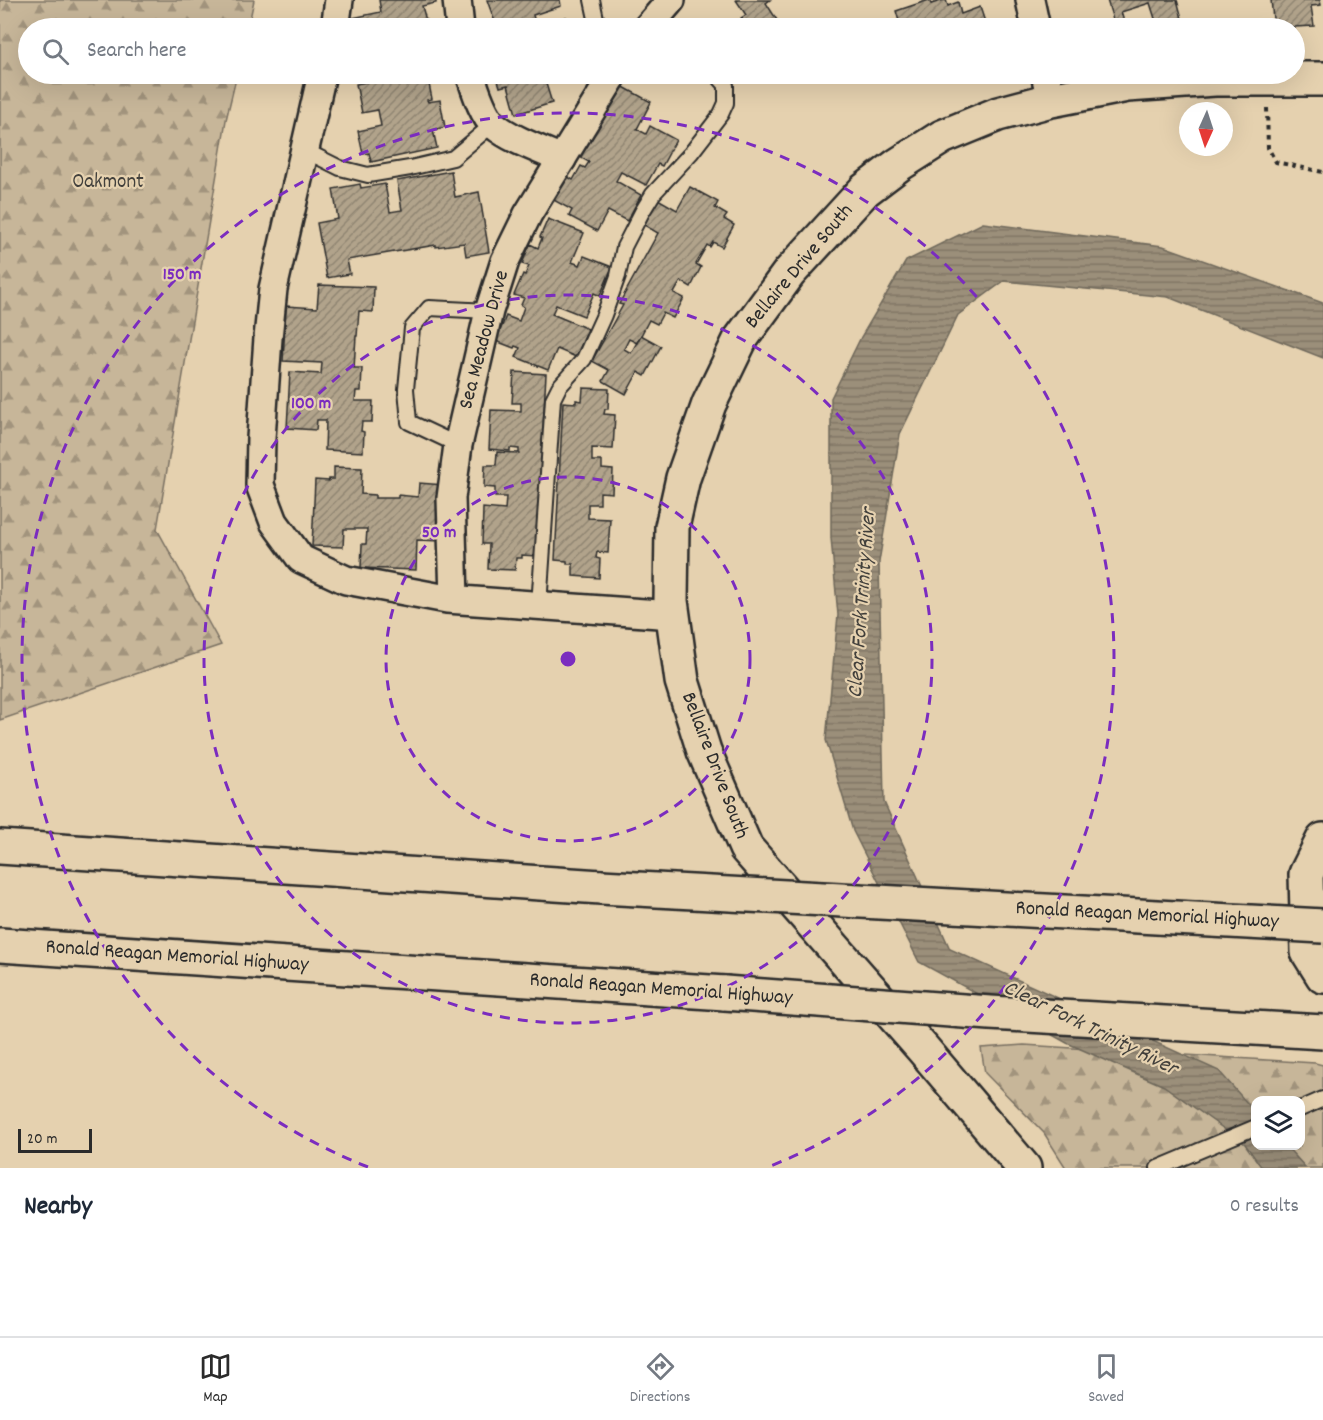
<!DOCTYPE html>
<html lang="en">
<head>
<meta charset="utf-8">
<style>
	:root { --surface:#fff; --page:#f6f6f7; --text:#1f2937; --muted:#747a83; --line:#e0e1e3; --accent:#2b2b2b }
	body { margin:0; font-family:Dekko,sans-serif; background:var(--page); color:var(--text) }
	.controls { position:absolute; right:18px; bottom:18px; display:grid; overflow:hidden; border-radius:12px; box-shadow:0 6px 24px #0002 }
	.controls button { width:54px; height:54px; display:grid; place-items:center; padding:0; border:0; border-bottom:2px solid var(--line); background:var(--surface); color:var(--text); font:30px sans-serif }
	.compass { position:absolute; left:1179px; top:102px; width:54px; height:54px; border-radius:50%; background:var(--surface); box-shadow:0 6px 24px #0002; rotate:183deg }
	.scale { position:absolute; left:18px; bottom:15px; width:74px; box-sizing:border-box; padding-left:6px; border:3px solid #2b2b2b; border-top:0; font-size:16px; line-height:21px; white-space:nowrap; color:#2b2b2b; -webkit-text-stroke:4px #e5d1af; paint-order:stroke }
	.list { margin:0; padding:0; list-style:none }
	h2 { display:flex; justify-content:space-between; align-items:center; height:78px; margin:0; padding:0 24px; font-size:26px }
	h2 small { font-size:20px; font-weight:400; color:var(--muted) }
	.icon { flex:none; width:33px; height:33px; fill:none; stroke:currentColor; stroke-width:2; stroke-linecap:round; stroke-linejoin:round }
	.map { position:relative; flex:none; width:1323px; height:1168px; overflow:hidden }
	.search { position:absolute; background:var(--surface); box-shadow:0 6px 24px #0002; left:18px; right:18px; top:18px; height:66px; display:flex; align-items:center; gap:15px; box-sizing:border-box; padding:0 21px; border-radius:33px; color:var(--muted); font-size:22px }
	.sheet { height:168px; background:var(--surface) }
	nav { display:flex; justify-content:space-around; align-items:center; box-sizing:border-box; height:84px; border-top:2px solid var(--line); background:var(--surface); font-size:16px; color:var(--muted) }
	nav a { display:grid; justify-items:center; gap:3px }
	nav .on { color:var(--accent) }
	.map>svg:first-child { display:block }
	.forest { fill:url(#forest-firs); stroke:#797062; stroke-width:1.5; fill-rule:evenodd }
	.water { fill:url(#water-rules); stroke:#6e675a; stroke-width:1.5 }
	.building { fill:url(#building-hatch); stroke:#2b2b2b; stroke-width:1.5 }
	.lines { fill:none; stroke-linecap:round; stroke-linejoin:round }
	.service-casing { stroke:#2b2b2b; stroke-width:18 }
	.minor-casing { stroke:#2b2b2b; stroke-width:32 }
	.tertiary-casing { stroke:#2b2b2b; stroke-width:38 }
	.motorway-casing { stroke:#2b2b2b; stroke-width:38 }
	.path { stroke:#2b2b2b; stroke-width:4; stroke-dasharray:4.5 4.5; stroke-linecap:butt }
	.service { stroke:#e5d1af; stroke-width:14 }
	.minor { stroke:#e5d1af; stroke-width:27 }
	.tertiary { stroke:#e5d1af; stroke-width:33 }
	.motorway { stroke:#e5d1af; stroke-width:33 }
	.motorway-bridge-casing { stroke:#2b2b2b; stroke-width:38; stroke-linecap:butt }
	.motorway-bridge { stroke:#e5d1af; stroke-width:33 }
	.ring { fill:none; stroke:#7b2cbf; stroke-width:3; stroke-dasharray:10 8 }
	.labels { text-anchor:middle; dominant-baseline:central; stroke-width:4.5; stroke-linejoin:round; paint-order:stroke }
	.park-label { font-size:21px; fill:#42403c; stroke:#e5d1af }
	.street-label { font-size:21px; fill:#2b2b2b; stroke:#e5d1af }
	.water-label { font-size:22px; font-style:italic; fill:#413f3b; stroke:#e5d1af }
	.centre { fill:#7b2cbf; stroke:#e5d1af; stroke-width:3 }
	.ring-label { font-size:18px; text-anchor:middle; font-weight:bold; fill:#7b2cbf; stroke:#e5d1af; stroke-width:4.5; stroke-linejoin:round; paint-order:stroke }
</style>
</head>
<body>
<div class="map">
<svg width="1323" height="1168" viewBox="0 0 1323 1168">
	<defs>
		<pattern id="forest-firs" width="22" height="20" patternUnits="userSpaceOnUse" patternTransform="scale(1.5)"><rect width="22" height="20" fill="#c7b699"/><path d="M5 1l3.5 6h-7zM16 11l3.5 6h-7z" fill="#a2947d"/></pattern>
		<pattern id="water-rules" width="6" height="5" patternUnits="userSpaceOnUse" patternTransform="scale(1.5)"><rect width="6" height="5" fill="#9b8f7a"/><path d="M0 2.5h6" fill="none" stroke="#7f7564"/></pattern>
		<pattern id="building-hatch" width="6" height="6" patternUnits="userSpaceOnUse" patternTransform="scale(1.5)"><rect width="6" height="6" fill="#b1a38b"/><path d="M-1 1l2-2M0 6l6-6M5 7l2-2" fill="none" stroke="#908572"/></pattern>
	</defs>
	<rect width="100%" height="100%" fill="#e5d1af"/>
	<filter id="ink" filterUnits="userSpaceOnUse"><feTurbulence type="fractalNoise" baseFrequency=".0167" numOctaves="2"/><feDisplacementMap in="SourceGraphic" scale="12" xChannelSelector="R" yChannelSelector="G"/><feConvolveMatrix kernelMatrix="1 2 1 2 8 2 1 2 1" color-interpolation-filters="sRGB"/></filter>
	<g filter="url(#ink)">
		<g class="forest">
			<polygon points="0,0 254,0 248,28 28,28 28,74 237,74 226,120 157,529 221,645 0,720"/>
			<path d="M 1024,1045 L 1315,1063 L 1323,1065 L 1323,1168 L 1066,1168 L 1044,1133 L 985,1073 L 981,1048 ZM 1256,1100 L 1300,1100 L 1300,1146 L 1256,1146 Z"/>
		</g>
		<polygon class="water" points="983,223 1163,246 1323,303 1323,358 1168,297 1004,281 958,315 900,434 879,562 884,802 950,949 1219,1071 1255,1112 1256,1146 1286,1146 1306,1168 1262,1168 1245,1144 1164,1086 1067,1043 919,962 853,831 826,740 838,615 831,538 831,398 861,337 906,261"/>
		<g class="building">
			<polygon points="379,0 436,0 436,3 422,6 428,28 354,28 352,18 381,12"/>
			<polygon points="487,0 560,0 561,6 533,15 536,26 566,17 569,28 494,28 492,23 495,22"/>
			<polygon points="736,0 770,0 766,3 782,28 748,28 741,18 746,15"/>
			<polygon points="929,0 931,4 944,0 946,0 948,6 958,2 961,14 980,7 986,25 979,28 901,28 896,11"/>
			<polygon points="1107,0 1177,0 1183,22 1158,28 1150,3 1121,12 1126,28 1098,28 1114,23"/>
			<polygon points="1271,0 1320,0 1321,5 1311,6 1314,26 1274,28"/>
			<polygon points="385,74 427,74 432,99 427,100 428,102 440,100 445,127 433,130 437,148 371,162 369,153 363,154 358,131 381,126 378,110 362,113 356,84 386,78"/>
			<polygon points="496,74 545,74 543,74 552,103 516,114 508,85 500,87"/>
			<polygon points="552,74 574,74 554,80"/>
			<polygon points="618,84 651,102 637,129 646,134 650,126 676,140 662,166 658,164 646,185 621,172 616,181 641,195 627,221 608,211 597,231 569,216 572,210 550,198 563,174 573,180 581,166 585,168 589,162 576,155 584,138 589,142 595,131 588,128"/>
			<polygon points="451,171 455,197 479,192 489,252 466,256 464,243 436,247 436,245 347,260 350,274 327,278 317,223 338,219 333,189 360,184 361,188 385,184 390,212 402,210 397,181"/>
			<polygon points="690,187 718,202 715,208 727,215 724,219 734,225 722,247 713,242 710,247 707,245 696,264 701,267 691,287 681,281 674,293 684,298 673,318 663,313 657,324 649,320 637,343 629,339 624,349 631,353 641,335 661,346 645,376 638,372 626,394 603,381 609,370 592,361 623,305 619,304 658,233 644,225 658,199 677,210"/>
			<polygon points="548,219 584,233 572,262 580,265 584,256 612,267 600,296 594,293 584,316 556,305 552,314 588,329 576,357 557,349 548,370 516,357 520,348 515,346 514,348 496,341 506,316 519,321 524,307 521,305 524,298 514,295 523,274 525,275 529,266 522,264 530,244 538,248 542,238 540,237"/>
			<polygon points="319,285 374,287 373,312 359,311 357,336 356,336 354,368 362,368 361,391 356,391 355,401 373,401 372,422 362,422 361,431 364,432 363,452 325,450 326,420 317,420 316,430 287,428 290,372 321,374 322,363 283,361 286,306 317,308"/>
			<polygon points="514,372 546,374 536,556 522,555 522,558 516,558 515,570 488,569 489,544 482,544 483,508 505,510 506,497 495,497 495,488 484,487 485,465 496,465 497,452 519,453 519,449 510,448 510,451 489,449 491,410 521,411 521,403 512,403"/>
			<polygon points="583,388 609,389 608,409 605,409 604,414 615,415 613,449 592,448 592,461 602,461 602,469 613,470 612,493 600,492 600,504 588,504 588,518 610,519 608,553 597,552 596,558 600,559 599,578 573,576 573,564 567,564 567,561 555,560 563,402 576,403 576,400 582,401"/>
			<polygon points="334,467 362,468 361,494 375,495 375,498 398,498 398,495 418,497 419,483 444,485 441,541 417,540 416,570 361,568 362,544 366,544 367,529 344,529 343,547 312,546 315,480 329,481 329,479 334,479"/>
		</g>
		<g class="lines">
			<g class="service-casing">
				<g id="service">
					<polyline points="592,0 598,28"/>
					<polyline points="304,150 340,168 368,175 410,168 453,158 493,124"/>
					<polyline points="458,445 409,422 406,389 412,328 429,308 489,311"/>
					<polyline points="539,606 553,399 559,387 584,359 604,315 618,276 624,247 642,212 653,194 691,153 721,114 726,103 726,85 716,74"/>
					<polyline points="1300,1109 1323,1099"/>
					<polyline points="1158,1168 1256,1127"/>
				</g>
			</g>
			<g class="minor-casing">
				<g id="minor">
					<polyline points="457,0 460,28"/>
					<polyline points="1030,0 1036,28"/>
					<polyline points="335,28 339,0"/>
					<polyline points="647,28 671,0"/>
					<polyline points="322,74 273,289 268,338 261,438 260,485 274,522 301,559 346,580 447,599 673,615"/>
					<path d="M 470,74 C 475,88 482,114 494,125 C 510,139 541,150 562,159"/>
					<polyline points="1045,74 1051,100"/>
					<polyline points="454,599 451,498 458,445 489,311 505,261 528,214 614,74"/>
				</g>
			</g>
			<g class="tertiary-casing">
				<g id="tertiary">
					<polyline points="1323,840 1306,874 1308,952 1323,976"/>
					<polyline points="1024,1168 923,1049 746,848 704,751 682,681 671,601 672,527 683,478 709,404 740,340 789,273 865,190 898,165 942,137 998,114 1051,100 1127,85 1215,79 1323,79"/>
				</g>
			</g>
			<g class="motorway-casing">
				<g id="motorway">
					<polyline points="0,847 601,887"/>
					<polyline points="0,945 725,993"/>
				</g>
			</g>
			<polyline class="path" points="1267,108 1268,148 1276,162 1323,172"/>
			<use href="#service" class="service"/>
			<use href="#minor" class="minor"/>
			<use href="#tertiary" class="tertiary"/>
			<use href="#motorway" class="motorway"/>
			<g class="motorway-bridge-casing">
				<g id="motorway-bridge">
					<polyline points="601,887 1323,926"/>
					<polyline points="725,993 990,1013 1323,1032"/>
				</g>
			</g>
			<use href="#motorway-bridge" class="motorway-bridge"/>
		</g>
	</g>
	<g class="ring">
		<circle cx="568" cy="659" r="182"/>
		<circle cx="568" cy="659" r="364"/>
		<path d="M368 1167A546 546 0 1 1 768 1167"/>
	</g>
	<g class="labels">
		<g class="park-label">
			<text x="108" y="183">Oakmont</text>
		</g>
		<g class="street-label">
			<text transform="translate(800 267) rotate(-50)">Bellaire Drive South</text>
			<text transform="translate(485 340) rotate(-75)">Sea Meadow Drive</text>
			<text transform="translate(714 766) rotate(69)">Bellaire Drive South</text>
			<text transform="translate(1147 916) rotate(3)">Ronald Reagan Memorial Highway</text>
			<text transform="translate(177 957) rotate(4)">Ronald Reagan Memorial Highway</text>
			<text transform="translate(661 990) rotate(4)">Ronald Reagan Memorial Highway</text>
		</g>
		<g class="water-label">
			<text transform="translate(863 603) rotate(-86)">Clear Fork Trinity River</text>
			<text transform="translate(1090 1029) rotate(26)">Clear Fork Trinity River</text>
		</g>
	</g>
	<circle cx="568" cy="659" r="9" class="centre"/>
	<g class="ring-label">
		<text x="182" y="279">150 m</text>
		<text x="311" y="408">100 m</text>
		<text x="439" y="537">50 m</text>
	</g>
</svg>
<div class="controls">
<button><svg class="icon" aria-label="layers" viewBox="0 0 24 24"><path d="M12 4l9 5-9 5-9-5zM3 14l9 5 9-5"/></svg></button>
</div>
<svg class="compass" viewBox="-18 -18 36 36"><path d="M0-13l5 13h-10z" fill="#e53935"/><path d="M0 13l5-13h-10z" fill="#747a83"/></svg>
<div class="scale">20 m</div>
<div class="search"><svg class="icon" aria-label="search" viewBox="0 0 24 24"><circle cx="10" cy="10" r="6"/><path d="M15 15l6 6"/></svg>Search here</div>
</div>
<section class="sheet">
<h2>Nearby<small>0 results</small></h2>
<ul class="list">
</ul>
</section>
<nav>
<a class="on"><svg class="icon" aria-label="map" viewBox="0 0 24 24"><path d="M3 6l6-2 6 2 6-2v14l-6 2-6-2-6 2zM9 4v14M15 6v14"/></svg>Map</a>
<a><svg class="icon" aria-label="directions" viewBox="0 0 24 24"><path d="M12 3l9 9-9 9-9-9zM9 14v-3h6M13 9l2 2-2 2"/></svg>Directions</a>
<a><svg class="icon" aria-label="saved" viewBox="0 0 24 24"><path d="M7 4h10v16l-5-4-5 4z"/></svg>Saved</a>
</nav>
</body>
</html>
